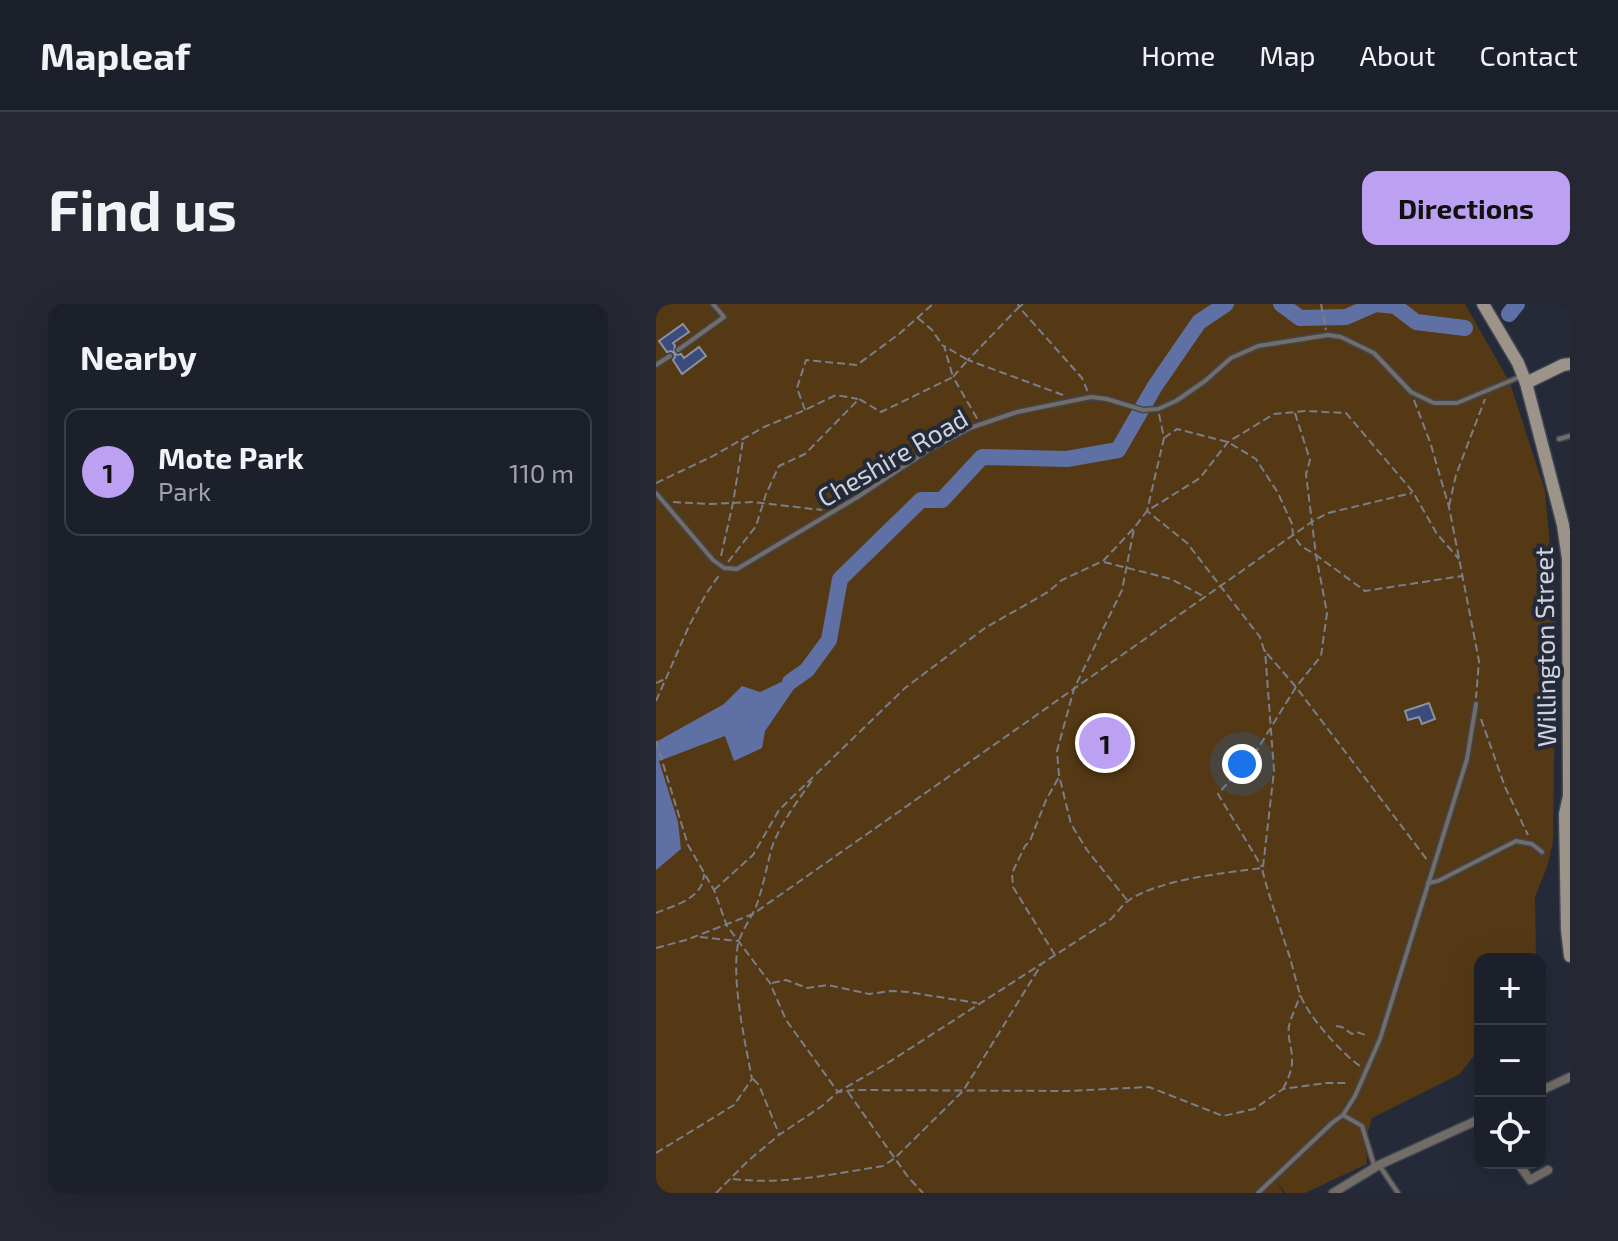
<!DOCTYPE html>
<html lang="en">
<head>
<meta charset="utf-8">
<style>
	:root { --surface:#1c202a; --page:#252832; --text:#f1f3f6; --muted:#a0a3a8; --line:#3a3e47; --accent:#bca0f2 }
	body { margin:0; font-family:"Exo 2",sans-serif; background:var(--page); color:var(--text) }
	.controls { position:absolute; right:24px; bottom:24px; display:grid; overflow:hidden; border-radius:16px; box-shadow:0 8px 32px #0002 }
	.controls button { width:72px; height:72px; display:grid; place-items:center; padding:0; border:0; border-bottom:2px solid var(--line); background:var(--surface); color:var(--text); font:40px sans-serif }
	.you { position:absolute; left:586px; top:460px; width:28px; height:28px; margin:-20px; border:6px solid #fff; border-radius:50%; background:#1a73e8; box-shadow:0 0 0 12px #1a73e833 }
	.badge { display:grid; place-items:center; width:52px; height:52px; border-radius:50%; background:var(--accent); color:#111; font-size:26px; font-weight:700 }
	.pin { position:absolute; translate:-50% -50%; border:4px solid #fff; box-shadow:0 2px 8px #0006 }
	.list { margin:0; padding:0; list-style:none }
	h2 { display:flex; justify-content:space-between; align-items:center; height:104px; margin:0; padding:0 32px; font-size:34px }
	h2 small { font-size:26px; font-weight:400; color:var(--muted) }
	.list li { display:grid; grid-template-columns:52px 1fr auto; gap:24px; align-items:center; box-sizing:border-box; height:128px; margin:0 16px 16px; padding:0 16px; border:2px solid var(--line); border-radius:16px }
	.list b { display:block; font-size:30px; white-space:nowrap }
	.list p { margin:0; font-size:26px; white-space:nowrap; color:var(--muted) }
	.list em { font-size:26px; font-style:normal; color:var(--muted) }
	.icon { flex:none; width:44px; height:44px; fill:none; stroke:currentColor; stroke-width:2; stroke-linecap:round; stroke-linejoin:round }
	.map { position:relative; flex:none; width:914px; height:889px; overflow:hidden; border-radius:16px }
	header { display:flex; align-items:center; gap:48px; box-sizing:border-box; height:112px; padding:0 40px; background:var(--surface); border-bottom:2px solid var(--line) }
	header strong { font-size:38px }
	nav { display:flex; gap:44px; margin-inline-start:auto; font-size:28px }
	.intro { display:flex; align-items:center; justify-content:space-between; box-sizing:border-box; height:192px; padding:0 48px }
	h1 { margin:0; font-size:56px }
	.button { padding:20px 36px; border-radius:16px; background:var(--accent); color:#111; font-size:28px; font-weight:700 }
	main { display:flex; gap:48px; padding:0 48px }
	aside { flex:1; background:var(--surface); border-radius:16px; box-shadow:0 8px 32px #0002 }
	.map>svg:first-child { display:block }
	.green { fill:#543914 }
	.water { fill:#5f70a4 }
	.lines { fill:none; stroke-linecap:round; stroke-linejoin:round }
	.river { stroke:#5f70a4; stroke-width:16 }
	.building { fill:#3b4b7c; stroke:#8a91a2; stroke-width:2 }
	.lane-casing { stroke:#404552; stroke-width:7 }
	.street-casing { stroke:#404552; stroke-width:11 }
	.secondary-casing { stroke:#404552; stroke-width:15 }
	.path { stroke:#7a7e8a; stroke-width:2; stroke-dasharray:8 4; stroke-linecap:butt }
	.lane { stroke:#736d67; stroke-width:4 }
	.street { stroke:#736d67; stroke-width:8 }
	.secondary { stroke:#9c9389; stroke-width:12 }
	.labels { text-anchor:middle; dominant-baseline:central; stroke-width:8; stroke-linejoin:round; paint-order:stroke }
	.street-label { font-size:26px; fill:#d0d3dd; stroke:#252a38 }
</style>
</head>
<body>
<header>
<strong>Mapleaf</strong>
<nav><a>Home</a><a>Map</a><a>About</a><a>Contact</a></nav>
</header>
<div class="intro"><h1>Find us</h1><a class="button">Directions</a></div>
<main>
<aside>
<h2>Nearby<small></small></h2>
<ul class="list">
<li><span class="badge">1</span><div><b>Mote Park</b><p>Park</p></div><em>110 m</em></li>
</ul>
</aside>
<div class="map">
<svg width="914" height="889" viewBox="0 0 914 889">
	<rect width="100%" height="100%" fill="#252a38"/>
	<polygon class="green" points="0,0 809,0 854,79 889,187 900,308 897,538 891,563 879,593 880,655 824,655 824,744 804,770 716,814 710,835 711,860 649,889 629,889 621,877 627,889 0,889"/>
	<polygon class="water" points="151,366 109,427 106,444 78,457 69,432 3,457 22,518 25,545 0,566 0,438 68,400 86,382 104,388"/>
	<g class="lines">
		<g class="river">
			<polyline points="625,0 644,14 690,13 720,0 739,2 760,18 809,24"/>
			<polyline points="853,10 861,0"/>
			<polyline points="134,378 151,366 173,336 184,275 265,196 286,196 326,153 411,155 462,146 499,82 543,18 570,0"/>
		</g>
	</g>
	<g class="building">
		<polygon points="27,20 33,28 17,39 19,42 18,48 21,51 25,50 28,54 43,43 50,52 26,70 17,56 19,53 18,49 15,47 11,48 3,37"/>
		<polygon points="773,399 779,415 766,420 763,413 752,416 749,407"/>
	</g>
	<g class="lines">
		<g class="lane-casing">
			<g id="lane">
				<polyline points="22,46 68,13 57,0"/>
				<polyline points="0,61 14,52"/>
				<polyline points="903,135 914,132"/>
				<polyline points="0,189 57,256 68,264 81,265 200,194 271,147 314,124 361,108 435,93 451,95 487,106 502,105 520,97 549,77 575,54 602,42 672,31 685,33 718,49 755,88 778,99 801,99 866,72"/>
				<polyline points="772,579 782,577 860,537 876,540 886,548"/>
				<polyline points="718,861 706,822 687,811 699,792 724,735 811,455 820,400"/>
				<polyline points="723,861 742,889"/>
				<polyline points="602,889 676,819 687,811"/>
			</g>
		</g>
		<g class="street-casing">
			<g id="street">
				<polyline points="884,787 914,773"/>
				<polyline points="862,859 874,876 892,866"/>
				<polyline points="677,889 723,861 824,815"/>
			</g>
		</g>
		<g class="secondary-casing">
			<g id="secondary">
				<polyline points="827,0 862,59 870,79 907,221 912,255 913,492 909,510 911,626 914,652"/>
				<polyline points="870,79 907,61 914,60"/>
			</g>
		</g>
		<g class="path">
			<polyline points="362,0 363,3 367,0"/>
			<polyline points="665,0 670,26"/>
			<polyline points="262,14 276,26 287,42"/>
			<polyline points="407,91 312,56 363,3 426,74 432,88"/>
			<polyline points="758,96 775,141 793,203 823,357 820,394"/>
			<polyline points="149,106 141,84 150,56 201,61 243,30 277,0"/>
			<polyline points="639,109 654,156 650,170 660,251 709,287 806,272"/>
			<polyline points="503,110 508,134 491,207 531,239 604,333 608,346 640,383 772,557"/>
			<polyline points="508,134 521,125 572,138 600,155 622,189 636,220 637,231 645,242 660,251 671,309 665,352 640,383 601,446 562,490 606,563"/>
			<polyline points="0,179 57,152 108,123 149,106 180,91 202,95"/>
			<polyline points="17,198 54,200 97,198 166,206"/>
			<polyline points="793,202 800,171 829,95"/>
			<polyline points="65,252 77,199 87,136"/>
			<polyline points="72,258 100,222 110,190 123,162 149,150 203,95 225,108 297,73 288,42 312,56 297,73 322,116"/>
			<polyline points="448,258 515,275 547,292"/>
			<polyline points="0,379 9,375"/>
			<polyline points="0,397 33,322 50,290 64,270"/>
			<polyline points="825,415 849,483 872,531"/>
			<polyline points="0,437 32,541 58,586 71,622 114,679 130,716 182,788 199,786 411,787 493,783 567,812 598,805 627,785 670,779 693,779"/>
			<polyline points="607,563 618,467 609,346"/>
			<polyline points="58,586 97,551 123,506 249,384 329,324 392,288 406,276 447,257 478,224 491,207 544,174 572,138 618,110 650,107 690,109 757,188 781,230 803,255"/>
			<polyline points="471,596 431,546 415,520 403,471 401,447 418,385 466,286 478,225"/>
			<path d="M 0,609 C 19,601 47,595 48,570"/>
			<polyline points="44,633 81,637"/>
			<polyline points="0,644 30,636 97,610 657,217 672,209 756,189"/>
			<polyline points="399,651 357,583 356,569 369,542 374,537 390,496 403,473"/>
			<polyline points="116,679 130,676 151,684 172,681 213,690 235,687 252,688 321,699"/>
			<polyline points="680,722 686,723 696,730 701,728 712,732"/>
			<polyline points="97,775 103,781 123,830"/>
			<path d="M 627,785 C 632,775 637,765 636,754 C 636,743 631,733 633,722 C 635,712 641,702 644,691"/>
			<polyline points="192,788 252,873 267,889"/>
			<path d="M 0,849 L 78,801 L 96,775 C 89,738 77,684 81,647 C 82,629 97,614 102,597 C 108,579 111,561 116,543 C 124,520 143,495 157,475"/>
			<path d="M 77,875 C 127,881 177,870 227,862 L 239,854 L 307,787 L 385,661"/>
			<path d="M 60,889 L 92,857 L 123,831 L 166,802 L 182,788 L 230,760 L 455,615 C 461,609 466,601 472,597 C 503,575 569,569 606,564 C 612,591 622,616 630,642 C 636,658 639,675 644,690 C 651,711 686,750 704,762"/>
		</g>
		<use href="#lane" class="lane"/>
		<use href="#street" class="street"/>
		<use href="#secondary" class="secondary"/>
	</g>
	<g class="labels">
		<g class="street-label">
			<text transform="translate(236 153) rotate(-30)">Cheshire Road</text>
			<text transform="translate(888 343) rotate(-91)">Willington Street</text>
		</g>
	</g>
</svg>
<div class="controls">
<button>+</button>
<button>−</button>
<button><svg class="icon" aria-label="locate" viewBox="0 0 24 24"><circle cx="12" cy="12" r="6"/><path d="M12 2v4M12 18v4M2 12h4M18 12h4"/></svg></button>
</div>
<div class="you"></div>
<div class="pin badge" style="left:449px;top:439px">1</div>
</div>
</main>
</body>
</html>
